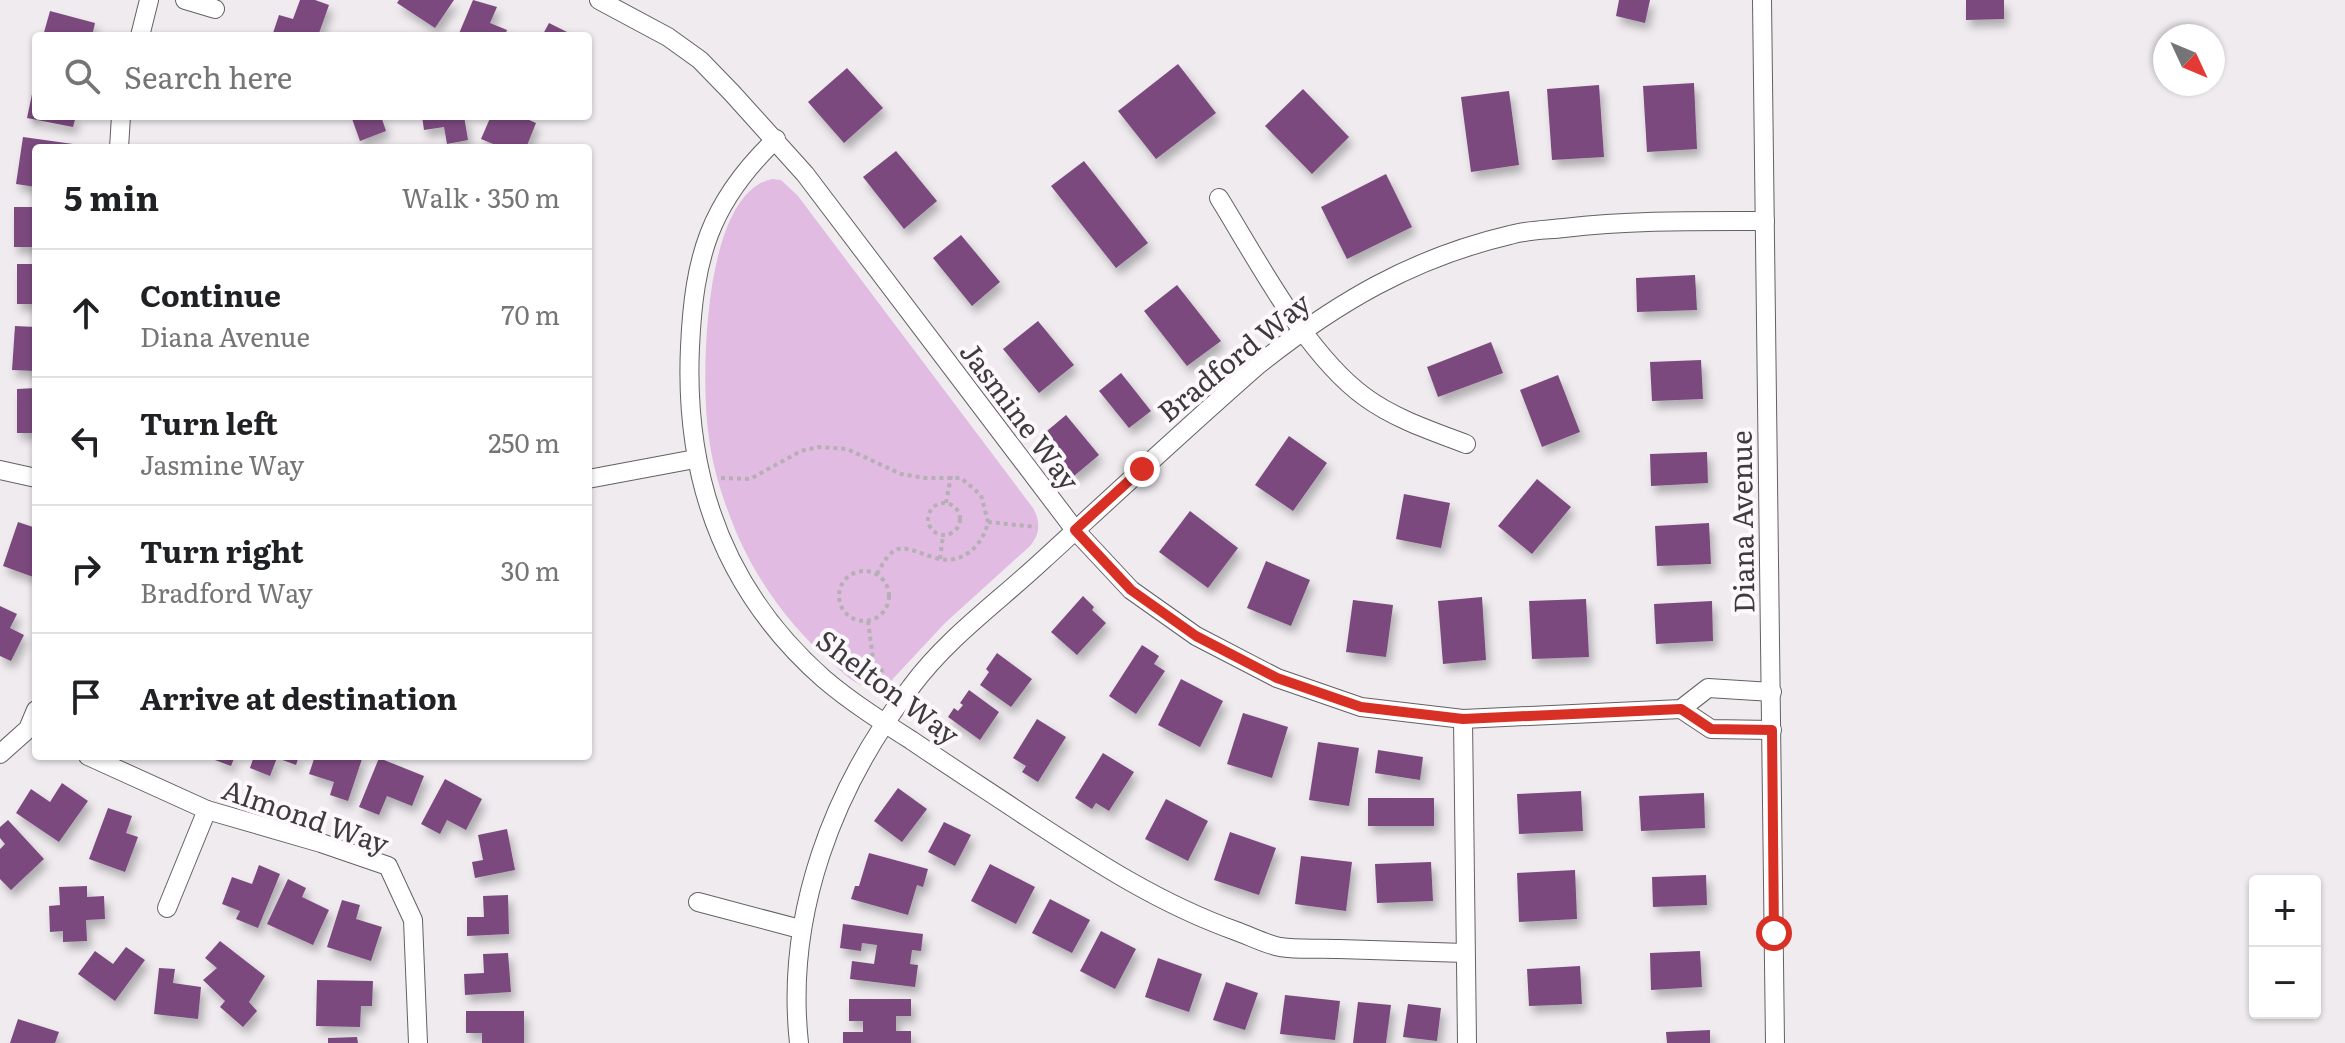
<!DOCTYPE html>
<html lang="en">
<head>
<meta charset="utf-8">
<style>
	:root { --surface:#fff; --page:#f2f2f2; --text:#202124; --muted:#757577; --line:#e0e0e0 }
	body { margin:0; font-family:Literata,serif; background:var(--page); color:var(--text) }
	.controls { position:absolute; right:24px; bottom:24px; display:grid; overflow:hidden; border-radius:8px; box-shadow:0 2px 6px #0004 }
	.controls button { width:72px; height:72px; display:grid; place-items:center; padding:0; border:0; border-bottom:2px solid var(--line); background:var(--surface); color:var(--text); font:40px sans-serif }
	.compass { position:absolute; left:2153px; top:24px; width:72px; height:72px; border-radius:50%; background:var(--surface); box-shadow:0 2px 6px #0004; rotate:134deg }
	.stop { position:absolute; width:24px; height:24px; margin:-18px; border:6px solid #d93025; border-radius:50%; background:#fff }
	.stop.end { background:#d93025; border-color:#fff; box-shadow:0 2px 8px #0008 }
	.list { margin:0; padding:0; list-style:none }
	h2 { display:flex; justify-content:space-between; align-items:center; height:104px; margin:0; padding:0 32px; font-size:34px }
	h2 small { font-size:26px; font-weight:400; color:var(--muted) }
	.list li { display:grid; grid-template-columns:52px 1fr auto; gap:24px; align-items:center; box-sizing:border-box; height:128px; padding:0 32px; border-top:2px solid var(--line) }
	.list b { display:block; font-size:30px; white-space:nowrap }
	.list p { margin:0; font-size:26px; white-space:nowrap; color:var(--muted) }
	.list em { font-size:26px; font-style:normal; color:var(--muted) }
	.icon { flex:none; width:44px; height:44px; fill:none; stroke:currentColor; stroke-width:2; stroke-linecap:round; stroke-linejoin:round }
	.map { position:relative; flex:none; width:2345px; height:1043px; overflow:hidden }
	.search { position:absolute; background:var(--surface); box-shadow:0 2px 6px #0004; left:32px; top:32px; width:560px; height:88px; display:flex; align-items:center; gap:20px; box-sizing:border-box; padding:0 28px; border-radius:8px; color:var(--muted); font-size:30px }
	.panel { position:absolute; background:var(--surface); box-shadow:0 2px 6px #0004; left:32px; top:144px; width:560px; height:616px; border-radius:8px }
	.map>svg:first-child { display:block }
	.green { fill:#e1bbe2 }
	.building { fill:#7c497f; filter:url(#shadow) }
	.lines { fill:none; stroke-linecap:round; stroke-linejoin:round }
	.minor-casing { stroke:#646064; stroke-width:20 }
	.path { stroke:#b4b0b4; stroke-width:4; stroke-dasharray:4 4; stroke-linecap:butt }
	.minor { stroke:#fff; stroke-width:18 }
	.route { stroke:#d93025; stroke-width:10 }
	.labels { text-anchor:middle; dominant-baseline:central; stroke-width:8; stroke-linejoin:round; paint-order:stroke }
	.street-label { font-size:28px; fill:#3d3b3d; stroke:#fcf8fc }
</style>
</head>
<body>
<div class="map">
<svg width="2345" height="1043" viewBox="0 0 2345 1043">
	<defs>
		<filter id="shadow"><feDropShadow dx="4" dy="7" stdDeviation="4" flood-color="#0004"/></filter>
	</defs>
	<rect width="100%" height="100%" fill="#efebef"/>
	<path class="green" d="M 772,179 L 781,180 L 798,196 L 1033,508 C 1041,522 1040,534 1030,546 L 945,623 L 889,683 C 865,696 849,678 832,663 C 788,625 751,573 731,519 C 720,491 711,460 708,430 C 701,375 703,193 772,179 Z"/>
	<g class="building">
		<polygon points="300,0 315,0 329,5 318,36 272,36 279,15 293,19"/>
		<polygon points="399,0 454,0 435,28 397,3"/>
		<polygon points="473,0 497,7 490,23 507,30 505,36 458,36"/>
		<polygon points="1619,0 1650,0 1645,23 1616,16"/>
		<polygon points="1966,0 2004,0 2004,19 1966,20"/>
		<polygon points="50,11 95,23 92,36 43,36"/>
		<polygon points="549,23 569,33 567,36 542,36"/>
		<polygon points="1178,64 1216,113 1156,159 1118,111"/>
		<polygon points="847,68 883,108 844,143 808,102"/>
		<polygon points="35,80 36,116 76,116 73,127 27,118"/>
		<polygon points="1694,83 1697,149 1647,152 1643,86"/>
		<polygon points="1599,85 1604,157 1552,160 1547,89"/>
		<polygon points="1303,89 1349,137 1312,174 1265,126"/>
		<polygon points="1509,91 1519,165 1471,172 1461,97"/>
		<polygon points="351,116 381,116 386,131 360,141"/>
		<polygon points="422,116 464,116 468,140 447,144 444,127 424,130"/>
		<polygon points="491,116 520,116 536,123 526,148 503,148 481,139"/>
		<polygon points="23,137 73,144 73,148 36,148 36,187 16,184"/>
		<polygon points="896,151 937,201 904,229 863,177"/>
		<polygon points="1084,161 1148,243 1116,268 1051,186"/>
		<polygon points="1386,174 1412,227 1347,259 1321,207"/>
		<rect x="14" y="207" width="22" height="40"/>
		<polygon points="961,235 1000,282 972,306 933,258"/>
		<rect x="17" y="264" width="19" height="40"/>
		<polygon points="1695,275 1697,310 1637,312 1636,278"/>
		<polygon points="1177,285 1221,341 1187,366 1144,311"/>
		<polygon points="1038,321 1074,365 1039,393 1003,349"/>
		<polygon points="15,326 36,327 36,371 12,370"/>
		<polygon points="1491,342 1503,373 1438,397 1427,367"/>
		<polygon points="1701,360 1703,399 1652,401 1650,362"/>
		<polygon points="1121,373 1151,411 1129,428 1099,391"/>
		<polygon points="1558,375 1580,432 1542,447 1520,390"/>
		<polygon points="36,388 36,433 17,433 17,389"/>
		<polygon points="1066,415 1099,455 1074,476 1041,436"/>
		<polygon points="1289,436 1327,463 1293,511 1255,485"/>
		<polygon points="1707,452 1708,483 1651,486 1650,454"/>
		<polygon points="1537,479 1571,507 1532,554 1498,526"/>
		<polygon points="1404,494 1450,503 1441,548 1396,539"/>
		<polygon points="1190,511 1238,548 1208,588 1159,552"/>
		<polygon points="18,522 36,528 34,542 36,543 36,578 3,566"/>
		<polygon points="1709,523 1711,564 1657,566 1655,526"/>
		<polygon points="1266,561 1310,580 1291,626 1247,608"/>
		<polygon points="1083,596 1094,607 1092,610 1106,623 1077,655 1051,632"/>
		<polygon points="1482,597 1486,660 1443,664 1438,601"/>
		<polygon points="1586,599 1589,657 1532,659 1529,601"/>
		<polygon points="1353,600 1393,605 1386,657 1346,652"/>
		<polygon points="1712,601 1713,641 1656,644 1654,604"/>
		<polygon points="0,606 17,614 10,628 24,635 11,661 0,656"/>
		<polygon points="1142,645 1159,656 1154,664 1165,671 1136,714 1109,696"/>
		<polygon points="997,653 1032,679 1011,707 980,685 989,672 986,669"/>
		<polygon points="1181,679 1223,701 1200,747 1158,725"/>
		<polygon points="969,690 999,712 980,740 948,717 954,708 958,711 963,705 960,703"/>
		<polygon points="1243,713 1288,727 1272,778 1227,764"/>
		<polygon points="1037,719 1066,737 1038,782 1022,772 1026,766 1013,758"/>
		<polygon points="1318,742 1359,748 1349,806 1309,800"/>
		<polygon points="1378,750 1423,757 1420,780 1375,773"/>
		<polygon points="1103,753 1134,772 1109,811 1096,803 1092,809 1075,798"/>
		<polygon points="216,756 235,756 231,766 215,760"/>
		<polygon points="254,756 299,756 296,765 277,758 270,776 250,768"/>
		<polygon points="315,756 363,756 348,801 330,795 334,782 309,774"/>
		<polygon points="379,758 424,776 412,806 387,796 379,815 359,807"/>
		<polygon points="445,779 482,799 466,830 447,820 440,834 421,824"/>
		<polygon points="62,783 88,801 59,842 16,813 31,789 50,802"/>
		<polygon points="898,788 927,809 902,842 874,821"/>
		<polygon points="1581,791 1583,831 1519,834 1517,794"/>
		<polygon points="1704,793 1705,828 1641,831 1639,796"/>
		<rect x="1368" y="798" width="66" height="28"/>
		<polygon points="1166,799 1208,821 1188,861 1145,839"/>
		<polygon points="108,808 132,816 126,833 138,837 125,872 89,859"/>
		<polygon points="8,820 44,859 11,890 0,879 0,849 5,844 0,838 0,827"/>
		<polygon points="944,822 971,835 955,866 928,852"/>
		<polygon points="507,829 515,870 475,878 472,862 483,860 478,835"/>
		<polygon points="1230,832 1276,848 1259,895 1214,880"/>
		<polygon points="869,853 928,869 923,887 917,885 908,915 851,899 855,886 859,886"/>
		<polygon points="1301,856 1352,862 1346,911 1295,904"/>
		<polygon points="1431,862 1433,901 1377,903 1375,864"/>
		<polygon points="990,864 1035,887 1016,924 971,901"/>
		<polygon points="259,865 280,874 258,928 236,919 240,911 222,904 232,877 252,884"/>
		<polygon points="1575,870 1577,919 1519,922 1517,873"/>
		<polygon points="1706,875 1707,905 1653,907 1652,877"/>
		<polygon points="288,879 306,888 302,897 329,910 313,945 267,924"/>
		<polygon points="87,886 87,897 104,896 105,919 86,920 87,941 63,942 63,931 50,932 49,906 60,905 59,887"/>
		<polygon points="508,895 509,934 467,936 467,917 484,917 483,896"/>
		<polygon points="1050,899 1090,920 1072,953 1032,933"/>
		<polygon points="342,900 360,905 356,919 382,927 371,961 327,947"/>
		<polygon points="843,924 923,934 921,951 912,950 910,964 918,965 915,987 850,979 852,961 874,964 877,945 862,943 861,951 840,948"/>
		<polygon points="1101,931 1136,949 1115,989 1080,971"/>
		<polygon points="220,941 265,976 249,1002 257,1011 243,1027 220,1007 225,1001 203,980 217,968 205,958"/>
		<polygon points="126,947 145,960 115,1001 78,974 95,951 113,964"/>
		<polygon points="1700,951 1702,987 1651,990 1650,953"/>
		<polygon points="508,953 511,992 465,995 464,974 484,973 483,954"/>
		<polygon points="1158,958 1202,974 1189,1012 1145,997"/>
		<polygon points="1580,966 1582,1004 1529,1006 1527,969"/>
		<polygon points="159,968 175,969 173,983 201,987 198,1019 154,1014"/>
		<polygon points="317,980 373,981 372,1006 361,1006 360,1027 316,1026"/>
		<polygon points="1226,982 1258,993 1245,1030 1213,1020"/>
		<polygon points="1285,995 1340,1001 1335,1040 1280,1034"/>
		<polygon points="849,999 911,999 911,1016 896,1016 896,1031 911,1031 911,1043 843,1043 843,1032 863,1032 863,1021 849,1021"/>
		<polygon points="1358,1002 1391,1005 1386,1043 1353,1043"/>
		<polygon points="1408,1004 1441,1008 1437,1041 1403,1037"/>
		<polygon points="466,1011 524,1011 524,1043 482,1043 482,1033 466,1033"/>
		<polygon points="18,1019 59,1032 55,1043 10,1043"/>
		<polygon points="1710,1030 1710,1043 1667,1043 1666,1032"/>
		<polygon points="357,1037 358,1043 328,1043 328,1038"/>
	</g>
	<g class="lines">
		<g class="minor-casing">
			<g id="minor">
				<polyline points="185,0 215,9"/>
				<polyline points="599,0 668,37 700,60 732,93 805,174 1075,530 1131,590 1196,636 1277,678 1361,707 1463,719 1681,709 1708,688 1772,692"/>
				<polyline points="1762,0 1775,1043"/>
				<polyline points="140,36 149,0"/>
				<path d="M 776,139 C 709,203 694,258 690,347 C 684,478 724,591 824,679 C 851,702 881,721 911,740 C 949,766 988,791 1027,817 C 1094,861 1160,904 1236,931 C 1250,936 1265,944 1280,947 C 1299,950 1320,948 1339,949 C 1381,950 1423,952 1465,953"/>
				<polyline points="119,148 121,116"/>
				<path d="M 1219,198 C 1258,261 1306,354 1365,397 C 1395,419 1432,431 1466,444"/>
				<polyline points="0,470 36,478"/>
				<polyline points="588,479 695,459"/>
				<polyline points="1681,709 1711,729 1772,730"/>
				<polyline points="1463,719 1467,1043"/>
				<polyline points="0,754 28,729 36,710"/>
				<polyline points="88,756 207,810 321,843 388,866 413,920 418,1043"/>
				<polyline points="698,902 800,929"/>
				<polyline points="167,908 207,810"/>
				<path d="M 799,1043 C 785,915 833,788 911,687 C 947,638 998,602 1042,561 C 1114,495 1185,429 1258,365 C 1336,303 1412,258 1510,235 C 1527,230 1546,230 1564,228 C 1631,220 1697,221 1765,221"/>
			</g>
		</g>
		<g class="path">
			<polyline points="721,478 750,479 801,451 818,447 847,449 901,474 925,478 961,478 981,495 988,522"/>
			<polyline points="946,503 951,476"/>
			<circle cx="944" cy="519" r="16"/>
			<polyline points="940,559 943,535"/>
			<circle cx="864" cy="596" r="25"/>
			<path d="M 877,574 C 895,539 902,547 932,557 C 960,567 982,548 988,522 L 1036,527"/>
			<polyline points="868,621 874,667 881,666 883,683"/>
			<polyline points="869,685 866,668 874,667"/>
		</g>
		<use href="#minor" class="minor"/>
	</g>
	<g class="lines">
		<polyline class="route" points="1142,469 1075,530 1131,590 1196,636 1277,678 1361,707 1463,719 1681,709 1711,729 1772,730 1774,933"/>
	</g>
	<g class="labels">
		<g class="street-label">
			<text transform="translate(1233 356) rotate(-39)">Bradford Way</text>
			<text transform="translate(1021 415) rotate(53)">Jasmine Way</text>
			<text transform="translate(1741 522) rotate(-91)">Diana Avenue</text>
			<text transform="translate(889 686) rotate(37)">Shelton Way</text>
			<text transform="translate(306 815) rotate(19)">Almond Way</text>
		</g>
	</g>
</svg>
<div class="controls">
<button>+</button>
<button>−</button>
</div>
<svg class="compass" viewBox="-18 -18 36 36"><path d="M0-13l5 13h-10z" fill="#e53935"/><path d="M0 13l5-13h-10z" fill="#757577"/></svg>
<div class="stop" style="left:1774px;top:933px"></div>
<div class="stop end" style="left:1142px;top:469px"></div>
<div class="search"><svg class="icon" aria-label="search" viewBox="0 0 24 24"><circle cx="10" cy="10" r="6"/><path d="M15 15l6 6"/></svg>Search here</div>
<section class="panel">
<h2>5 min<small>Walk · 350 m</small></h2>
<ul class="list">
<li><svg class="icon" aria-label="ahead" viewBox="0 0 24 24"><path d="M12 20V5M6 11l6-6 6 6"/></svg><div><b>Continue</b><p>Diana Avenue</p></div><em>70 m</em></li>
<li><svg class="icon" aria-label="left" viewBox="0 0 24 24"><path d="M17 20v-9H6M10 6l-5 5 5 5"/></svg><div><b>Turn left</b><p>Jasmine Way</p></div><em>250 m</em></li>
<li><svg class="icon" aria-label="right" viewBox="0 0 24 24"><path d="M7 20v-9h11M14 6l5 5-5 5"/></svg><div><b>Turn right</b><p>Bradford Way</p></div><em>30 m</em></li>
<li><svg class="icon" aria-label="arrive" viewBox="0 0 24 24"><path d="M6 21V4h12l-3 4 3 4H6"/></svg><div><b>Arrive at destination</b></div></li>
</ul>
</section>
</div>
</body>
</html>
